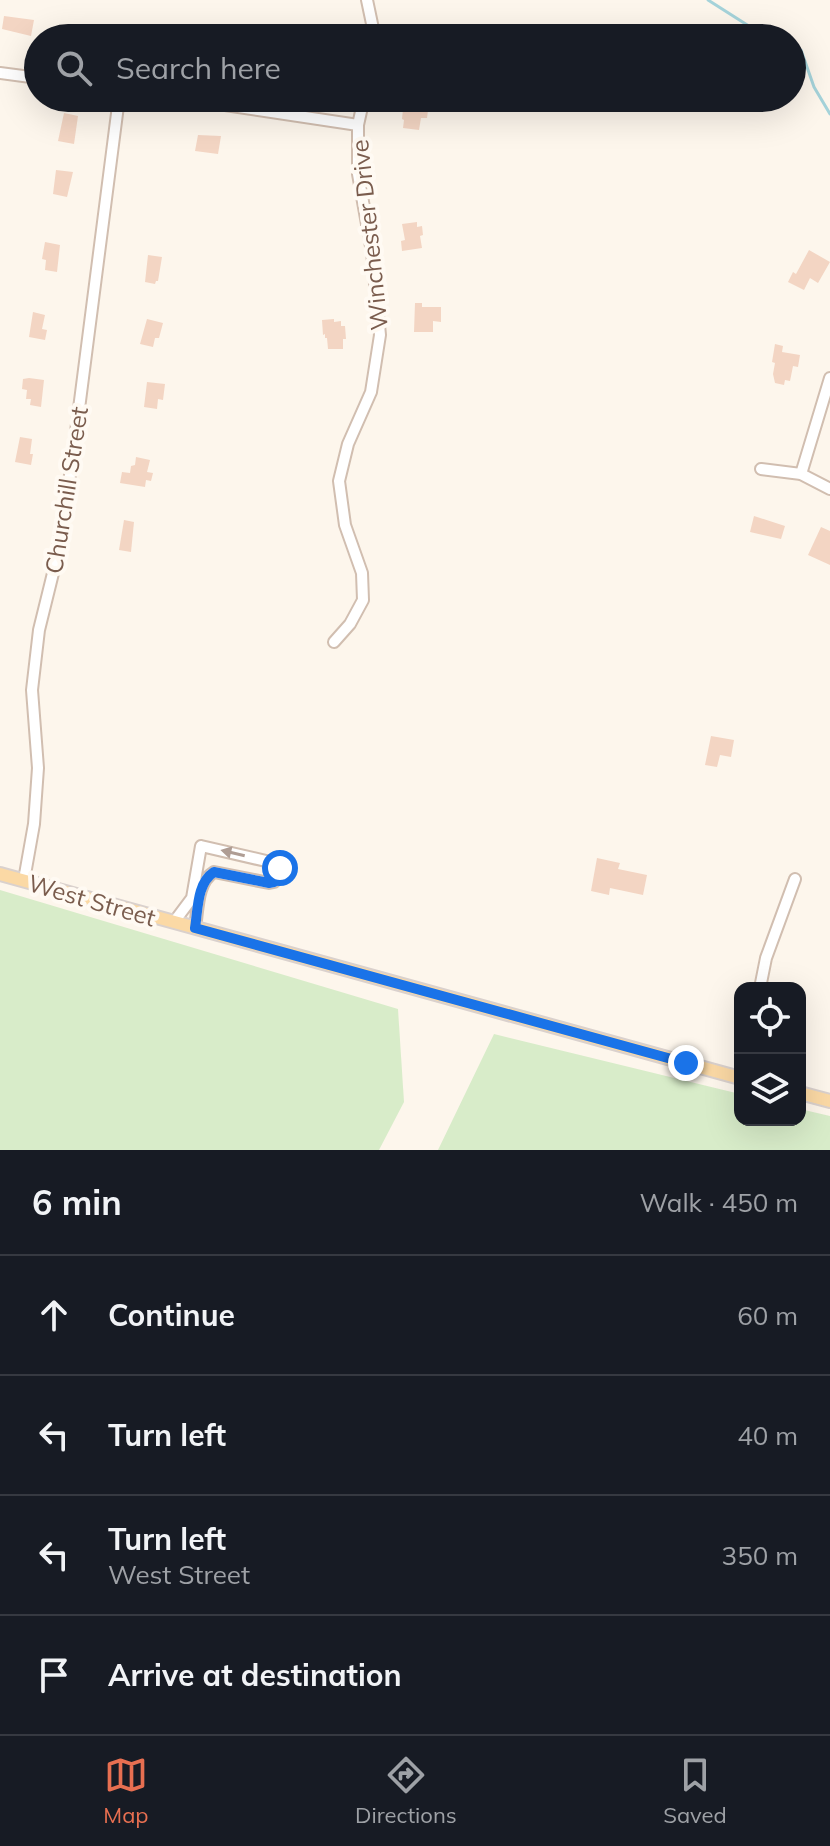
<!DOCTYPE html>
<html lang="en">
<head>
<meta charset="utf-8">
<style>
	:root { --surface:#171b24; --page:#242831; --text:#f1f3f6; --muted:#9ea1a6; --line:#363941; --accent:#e76f51 }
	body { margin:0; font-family:Mulish,sans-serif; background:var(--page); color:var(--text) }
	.controls { position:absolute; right:24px; bottom:24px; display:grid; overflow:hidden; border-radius:16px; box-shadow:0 8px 32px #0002 }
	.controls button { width:72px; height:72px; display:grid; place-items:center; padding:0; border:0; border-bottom:2px solid var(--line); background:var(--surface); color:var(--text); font:40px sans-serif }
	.stop { position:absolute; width:24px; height:24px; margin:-18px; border:6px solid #1a73e8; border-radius:50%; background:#fff }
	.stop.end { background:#1a73e8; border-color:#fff; box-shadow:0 2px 8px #0008 }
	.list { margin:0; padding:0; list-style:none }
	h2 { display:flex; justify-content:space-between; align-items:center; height:104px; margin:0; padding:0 32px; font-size:34px }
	h2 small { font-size:26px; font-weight:400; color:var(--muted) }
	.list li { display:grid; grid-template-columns:52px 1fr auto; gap:24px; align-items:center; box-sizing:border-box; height:120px; padding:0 32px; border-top:2px solid var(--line) }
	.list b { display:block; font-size:30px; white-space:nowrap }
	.list p { margin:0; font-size:26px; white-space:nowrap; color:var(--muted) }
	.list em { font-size:26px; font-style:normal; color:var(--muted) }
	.icon { flex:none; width:44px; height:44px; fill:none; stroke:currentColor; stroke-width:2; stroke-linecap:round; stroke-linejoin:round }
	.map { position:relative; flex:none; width:830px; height:1150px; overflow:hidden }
	.search { position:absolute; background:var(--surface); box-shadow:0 8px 32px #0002; left:24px; right:24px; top:24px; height:88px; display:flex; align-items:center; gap:20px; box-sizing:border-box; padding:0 28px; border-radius:44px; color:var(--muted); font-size:30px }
	.sheet { height:584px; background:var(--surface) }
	nav { display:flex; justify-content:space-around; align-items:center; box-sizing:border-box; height:112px; border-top:2px solid var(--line); background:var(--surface); font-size:22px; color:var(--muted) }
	nav a { display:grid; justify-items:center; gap:4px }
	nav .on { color:var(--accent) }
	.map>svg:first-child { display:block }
	.green { fill:#d8ecc9 }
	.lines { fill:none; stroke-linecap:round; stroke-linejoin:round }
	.stream { stroke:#a5d3da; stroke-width:3 }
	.building { fill:#f3d5c3 }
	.minor-casing { stroke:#d1beb0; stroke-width:14 }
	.major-casing { stroke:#dad1cd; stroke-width:16 }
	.minor { stroke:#fff; stroke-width:10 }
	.major { stroke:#fbd9a5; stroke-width:12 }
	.oneway { fill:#af9d94 }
	.route { stroke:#1a73e8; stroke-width:10 }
	.labels { text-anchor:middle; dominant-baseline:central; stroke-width:8; stroke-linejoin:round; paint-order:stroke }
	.street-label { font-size:24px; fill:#7a5c4d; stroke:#fffaf3 }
</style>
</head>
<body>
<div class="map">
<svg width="830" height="1150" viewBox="0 0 830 1150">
	<rect width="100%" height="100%" fill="#fdf6ec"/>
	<g class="green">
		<polygon points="0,890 398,1009 404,1102 379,1150 0,1150"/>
		<polygon points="494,1034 740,1094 740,1120 800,1120 800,1109 830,1116 830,1150 438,1150"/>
	</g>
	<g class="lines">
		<g class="stream">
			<polyline points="708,0 763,35 771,38"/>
			<polyline points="792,46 801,50 814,87 830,114"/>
		</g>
	</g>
	<g class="building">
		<polygon points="4,16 34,20 31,36 2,29"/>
		<polygon points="400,100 429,103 427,118 421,118 419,130 403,128 404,120 402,119 403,109 399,109"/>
		<polygon points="64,113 78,116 74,144 58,141"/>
		<polygon points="198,135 221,136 218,154 195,151"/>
		<polygon points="56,170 73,172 67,197 53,194"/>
		<polygon points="417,222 417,227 422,226 423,235 420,236 422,248 402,251 401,241 405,240 402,224"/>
		<polygon points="45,242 60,245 57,272 45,270 46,260 42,259"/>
		<polygon points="809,250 830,262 818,283 810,278 804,290 788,282 793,272 796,274"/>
		<polygon points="148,255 162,257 158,281 156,281 155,284 145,282"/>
		<polygon points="415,303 422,303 422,307 441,307 441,322 433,321 433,332 414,332"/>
		<polygon points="33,312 45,315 42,329 47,330 45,340 29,337"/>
		<polygon points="147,319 163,323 159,338 155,338 153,347 140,344"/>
		<polygon points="334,319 334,322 341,321 341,326 345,326 346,339 343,339 343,349 328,349 327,338 325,338 325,334 323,335 322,320"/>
		<polygon points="775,344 783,346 782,352 800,355 798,367 793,366 790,381 785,380 784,385 775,383 773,374 775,363 772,362"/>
		<polygon points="29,378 44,380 41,407 30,405 31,399 26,399 27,390 22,389 23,379"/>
		<polygon points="147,382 165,384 163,400 158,399 157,409 144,407"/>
		<polygon points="20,437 32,439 30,454 33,454 31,465 15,462"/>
		<polygon points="136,457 150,460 147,472 153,473 151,481 146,480 145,487 120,483 122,472 130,473 131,466 135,465"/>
		<polygon points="754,516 785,526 781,539 750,532"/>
		<polygon points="124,520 134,522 131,552 119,550"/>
		<polygon points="821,527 830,531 830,565 808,555"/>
		<polygon points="711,736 734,740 731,757 720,755 717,767 705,765"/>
		<polygon points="597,858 620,863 618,869 647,875 643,895 610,888 609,895 591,891"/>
	</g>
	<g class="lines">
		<g class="minor-casing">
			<g id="minor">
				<polyline points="367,0 375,38"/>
				<polyline points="0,73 38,78"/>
				<polyline points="178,98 358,125"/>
				<polyline points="761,469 801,474 830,489"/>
				<polyline points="801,474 830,378"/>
				<polyline points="334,642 350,624 363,600 362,573 345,525 339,481 348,444 371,392 380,335 372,252 358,174 358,125 364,98"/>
				<polyline points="24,880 34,824 38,768 32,690 39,630 56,561 72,463 119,98"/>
				<path d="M 174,922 L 192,898 L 201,846 L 279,864 L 279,877 L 274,882 L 269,883 L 214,872 C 197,882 198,909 195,928"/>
				<polyline points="760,988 766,958 795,879"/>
			</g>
		</g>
		<g class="major-casing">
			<g id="major">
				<polyline points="0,874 740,1078"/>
				<polyline points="800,1093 830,1101"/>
			</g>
		</g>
		<use href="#minor" class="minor"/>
		<use href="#major" class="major"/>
	</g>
	<defs><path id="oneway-solid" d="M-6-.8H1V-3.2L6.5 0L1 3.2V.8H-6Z" transform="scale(2)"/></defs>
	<use class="oneway" href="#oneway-solid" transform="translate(233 853) rotate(-167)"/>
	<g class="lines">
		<path class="route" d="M 280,868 L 279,877 L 274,882 L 269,883 L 214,872 C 197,883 198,909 195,928 L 686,1063"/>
	</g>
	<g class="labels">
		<g class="street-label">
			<text transform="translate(369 235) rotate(-96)">Winchester Drive</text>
			<text transform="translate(66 490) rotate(-81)">Churchill Street</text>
			<text transform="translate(92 900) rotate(16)">West Street</text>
		</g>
	</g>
</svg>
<div class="controls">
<button><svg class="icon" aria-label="locate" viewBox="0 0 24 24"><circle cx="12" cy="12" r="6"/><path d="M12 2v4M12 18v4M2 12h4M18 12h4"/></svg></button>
<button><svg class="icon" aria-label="layers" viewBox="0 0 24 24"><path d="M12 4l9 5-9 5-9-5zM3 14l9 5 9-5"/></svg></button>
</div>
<div class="stop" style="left:280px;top:868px"></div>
<div class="stop end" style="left:686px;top:1063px"></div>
<div class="search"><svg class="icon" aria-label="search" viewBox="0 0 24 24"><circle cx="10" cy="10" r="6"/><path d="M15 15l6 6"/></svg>Search here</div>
</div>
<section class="sheet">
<h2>6 min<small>Walk · 450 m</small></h2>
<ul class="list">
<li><svg class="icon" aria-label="ahead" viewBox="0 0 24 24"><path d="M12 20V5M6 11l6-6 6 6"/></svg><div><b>Continue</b></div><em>60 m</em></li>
<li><svg class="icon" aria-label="left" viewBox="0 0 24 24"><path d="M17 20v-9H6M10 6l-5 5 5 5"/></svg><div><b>Turn left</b></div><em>40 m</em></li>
<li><svg class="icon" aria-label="left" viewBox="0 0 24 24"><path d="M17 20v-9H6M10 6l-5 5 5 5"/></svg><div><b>Turn left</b><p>West Street</p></div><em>350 m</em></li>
<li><svg class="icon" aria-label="arrive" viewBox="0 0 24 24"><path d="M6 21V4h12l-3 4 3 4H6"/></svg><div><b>Arrive at destination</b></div></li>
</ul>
</section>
<nav>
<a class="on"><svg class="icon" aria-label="map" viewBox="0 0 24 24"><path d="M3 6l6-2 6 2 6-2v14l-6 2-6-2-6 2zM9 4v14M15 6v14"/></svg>Map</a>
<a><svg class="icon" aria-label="directions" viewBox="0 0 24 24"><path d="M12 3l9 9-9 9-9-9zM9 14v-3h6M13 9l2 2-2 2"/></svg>Directions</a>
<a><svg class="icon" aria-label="saved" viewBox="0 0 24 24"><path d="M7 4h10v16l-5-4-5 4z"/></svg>Saved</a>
</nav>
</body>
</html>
